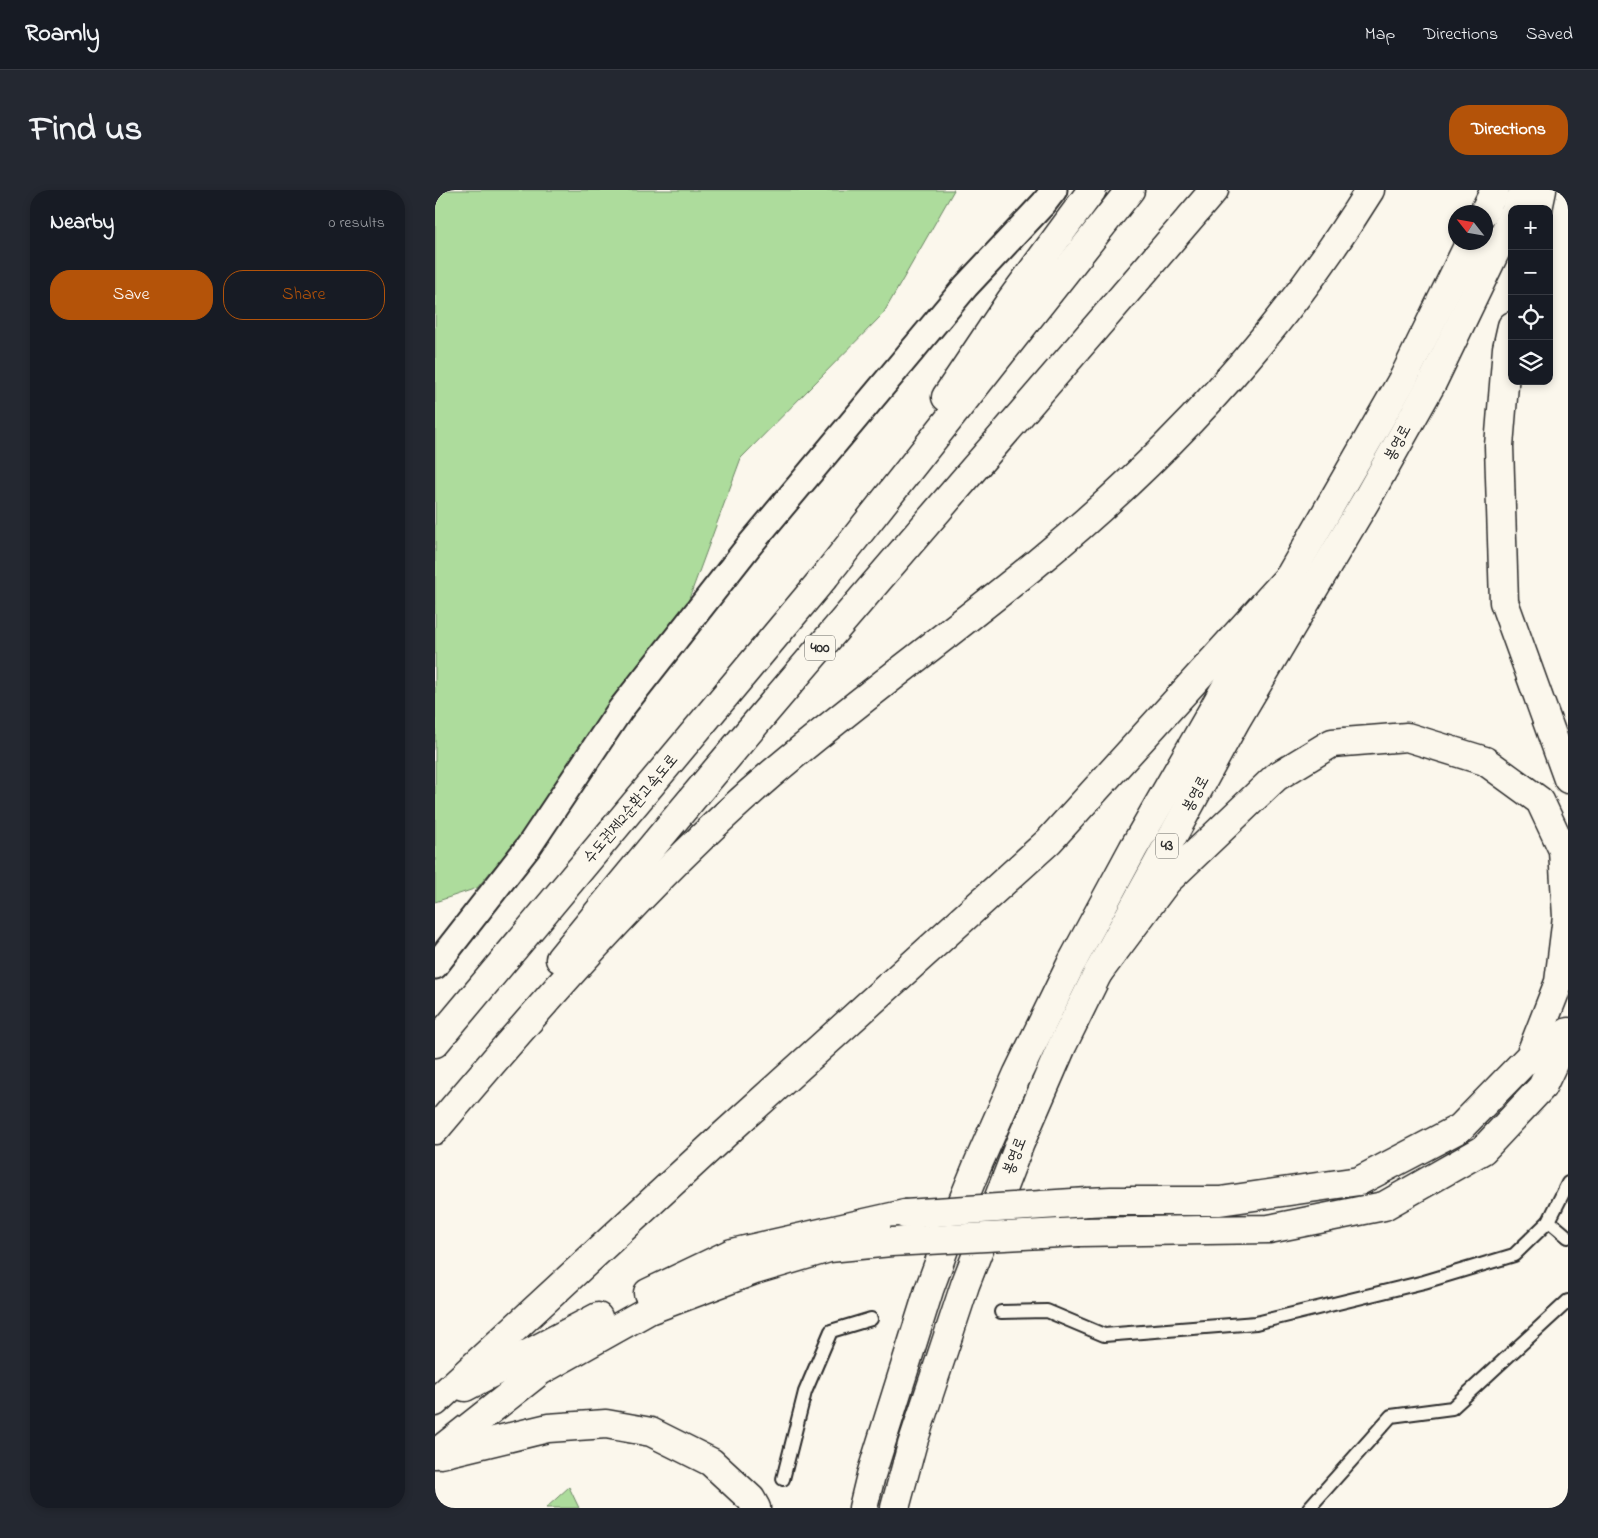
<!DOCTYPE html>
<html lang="en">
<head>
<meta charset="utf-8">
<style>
	:root { --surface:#171b24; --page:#242831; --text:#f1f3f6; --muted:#9ea1a6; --line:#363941; --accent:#b45309 }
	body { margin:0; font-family:"Indie Flower","Poor Story",sans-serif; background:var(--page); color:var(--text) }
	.controls { position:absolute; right:15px; top:15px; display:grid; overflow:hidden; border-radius:10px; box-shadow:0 2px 8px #0003 }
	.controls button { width:45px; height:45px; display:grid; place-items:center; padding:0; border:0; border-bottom:1px solid var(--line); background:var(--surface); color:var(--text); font:25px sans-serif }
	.compass { position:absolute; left:1013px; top:15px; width:45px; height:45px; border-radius:50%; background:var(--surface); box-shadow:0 2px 8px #0003; rotate:301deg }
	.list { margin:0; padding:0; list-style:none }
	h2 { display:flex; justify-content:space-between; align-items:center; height:65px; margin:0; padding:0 20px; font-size:21px }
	h2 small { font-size:16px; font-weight:400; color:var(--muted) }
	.actions { display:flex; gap:10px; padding:15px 20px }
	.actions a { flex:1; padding:11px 0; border:1px solid var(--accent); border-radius:20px; text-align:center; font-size:18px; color:var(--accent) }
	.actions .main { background:var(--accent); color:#fff }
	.icon { flex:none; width:28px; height:28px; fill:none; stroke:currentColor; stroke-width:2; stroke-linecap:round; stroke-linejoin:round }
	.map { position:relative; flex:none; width:1133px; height:1318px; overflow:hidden; border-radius:20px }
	header { display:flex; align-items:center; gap:30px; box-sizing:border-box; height:70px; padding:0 25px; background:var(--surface); border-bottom:1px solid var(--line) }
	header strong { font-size:24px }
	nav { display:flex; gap:28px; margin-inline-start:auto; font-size:18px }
	.intro { display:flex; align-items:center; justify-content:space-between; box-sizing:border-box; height:120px; padding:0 30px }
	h1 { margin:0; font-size:35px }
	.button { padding:12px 22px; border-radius:20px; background:var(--accent); color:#fff; font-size:18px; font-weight:700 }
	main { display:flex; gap:30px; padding:0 30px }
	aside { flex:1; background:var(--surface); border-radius:20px; box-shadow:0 2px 8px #0003 }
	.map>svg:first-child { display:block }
	.green { fill:#addc9c; stroke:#6c8464 }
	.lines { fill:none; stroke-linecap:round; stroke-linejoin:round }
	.service-casing { stroke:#2b2b2b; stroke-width:16 }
	.minor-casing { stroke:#2b2b2b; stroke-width:29 }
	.trunk-casing { stroke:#2b2b2b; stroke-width:31 }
	.motorway-casing { stroke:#2b2b2b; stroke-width:31 }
	.service { stroke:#fbf7ec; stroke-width:12 }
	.minor { stroke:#fbf7ec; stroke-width:25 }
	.trunk { stroke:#fbf7ec; stroke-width:28 }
	.motorway { stroke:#fbf7ec; stroke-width:28 }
	.motorway-bridge-casing { stroke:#2b2b2b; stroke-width:31; stroke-linecap:butt }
	.motorway-bridge { stroke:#fbf7ec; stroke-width:28 }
	.labels { text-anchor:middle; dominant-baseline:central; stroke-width:4; stroke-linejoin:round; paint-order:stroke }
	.shield { fill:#fbf7ec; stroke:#696865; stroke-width:1 }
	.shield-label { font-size:15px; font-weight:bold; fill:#2b2b2b }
	.street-label { font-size:16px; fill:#2b2b2b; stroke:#fbf7ec }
</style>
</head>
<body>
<header>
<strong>Roamly</strong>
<nav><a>Map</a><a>Directions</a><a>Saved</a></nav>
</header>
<div class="intro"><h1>Find us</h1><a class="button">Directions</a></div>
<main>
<aside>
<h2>Nearby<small>0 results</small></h2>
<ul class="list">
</ul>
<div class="actions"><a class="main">Save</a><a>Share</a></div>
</aside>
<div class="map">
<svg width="1133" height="1318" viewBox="0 0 1133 1318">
	<rect width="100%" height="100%" fill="#fbf7ec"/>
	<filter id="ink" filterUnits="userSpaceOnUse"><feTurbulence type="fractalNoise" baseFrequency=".02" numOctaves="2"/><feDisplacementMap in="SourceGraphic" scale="10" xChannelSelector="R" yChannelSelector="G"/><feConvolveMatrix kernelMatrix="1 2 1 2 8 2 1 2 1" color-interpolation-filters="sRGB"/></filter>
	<g filter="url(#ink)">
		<g class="green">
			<polygon points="0,0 519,0 448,124 306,268 231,471 42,698 0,712"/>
			<polygon points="134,1297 144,1318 111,1318"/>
		</g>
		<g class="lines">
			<g class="service-casing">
				<g id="service">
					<polyline points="1114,1031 1133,1047"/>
					<polyline points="566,1122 612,1121 669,1145 821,1133 989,1092 1079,1065 1114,1031 1133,993"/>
					<polyline points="348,1289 370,1202 396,1141 436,1129"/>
					<polyline points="874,1318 956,1226 1017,1218 1133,1111"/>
				</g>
			</g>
			<g class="minor-casing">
				<polyline id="minor" points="0,776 94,656 185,520 313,357 531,96 609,13 619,0"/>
			</g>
			<g class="trunk-casing">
				<g id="trunk">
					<polyline points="1081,19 1090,0"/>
					<polyline points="1049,22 1060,0"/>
					<polyline points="428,1318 436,1285 494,1100 516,1040 543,974 583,883 636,774 698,659 969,187 1035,52"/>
					<polyline points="460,1318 477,1255 530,1095 585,953 627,856 663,783 801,530 933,307 997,193 1077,27"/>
				</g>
			</g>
			<g class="motorway-casing">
				<g id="motorway">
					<polyline points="1103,19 1107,0"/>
					<polyline points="1077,136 1072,158 1064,256 1069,412 1133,589"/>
					<polyline points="511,207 576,110 657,0"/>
					<path d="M 125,769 C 337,508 560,256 779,0"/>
					<polyline points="0,853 391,385 695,0"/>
					<path d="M 0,940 C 105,816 212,691 335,585 C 422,511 514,445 602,373 C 731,267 847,142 935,0"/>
					<polyline points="653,1012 676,1011 785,1011 924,991 1025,938 1095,866 1124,792 1132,727 1128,660 1105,611 1050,571 972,547 897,553 841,587 732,691 663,783"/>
					<polyline points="644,1042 834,1039 949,1016 1048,960 1107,897 1133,842"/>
					<polyline points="213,1103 297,1063 470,1024"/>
					<polyline points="30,1197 163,1127"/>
					<polyline points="0,1212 291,943 614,651 852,389"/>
					<polyline points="0,1264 105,1181 214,1120 320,1080 394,1058 456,1052"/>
					<polyline points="6,1264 113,1238 171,1234 216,1242 276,1272 316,1309 321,1318"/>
				</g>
			</g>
			<use href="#service" class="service"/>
			<use href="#minor" class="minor"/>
			<use href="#trunk" class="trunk"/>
			<use href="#motorway" class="motorway"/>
			<g class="motorway-bridge-casing">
				<g id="motorway-bridge">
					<polyline points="470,1024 653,1012"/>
					<polyline points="456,1052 644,1042"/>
				</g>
			</g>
			<use href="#motorway-bridge" class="motorway-bridge"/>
		</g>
	</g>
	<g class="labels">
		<g class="shield">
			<rect x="370" y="445.5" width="30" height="25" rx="4"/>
			<rect x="721" y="643.5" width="22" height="25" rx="4"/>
		</g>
		<g class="shield-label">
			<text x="385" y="458">400</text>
			<text x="732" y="656">43</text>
		</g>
		<g class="street-label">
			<text transform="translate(963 253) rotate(-61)">봉영로</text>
			<text transform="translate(761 604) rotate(-61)">봉영로</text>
			<text transform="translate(196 619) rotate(-50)">수도권제2순환고속도로</text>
			<text transform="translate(580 966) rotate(-68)">봉영로</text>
		</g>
	</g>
</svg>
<div class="controls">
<button>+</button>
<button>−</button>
<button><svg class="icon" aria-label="locate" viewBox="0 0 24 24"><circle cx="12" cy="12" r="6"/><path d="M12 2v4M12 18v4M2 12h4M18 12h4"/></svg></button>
<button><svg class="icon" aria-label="layers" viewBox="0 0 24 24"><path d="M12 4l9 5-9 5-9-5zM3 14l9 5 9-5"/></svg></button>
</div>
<svg class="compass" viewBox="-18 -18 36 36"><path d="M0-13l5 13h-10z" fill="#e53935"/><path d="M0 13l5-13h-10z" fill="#9ea1a6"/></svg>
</div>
</main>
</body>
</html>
